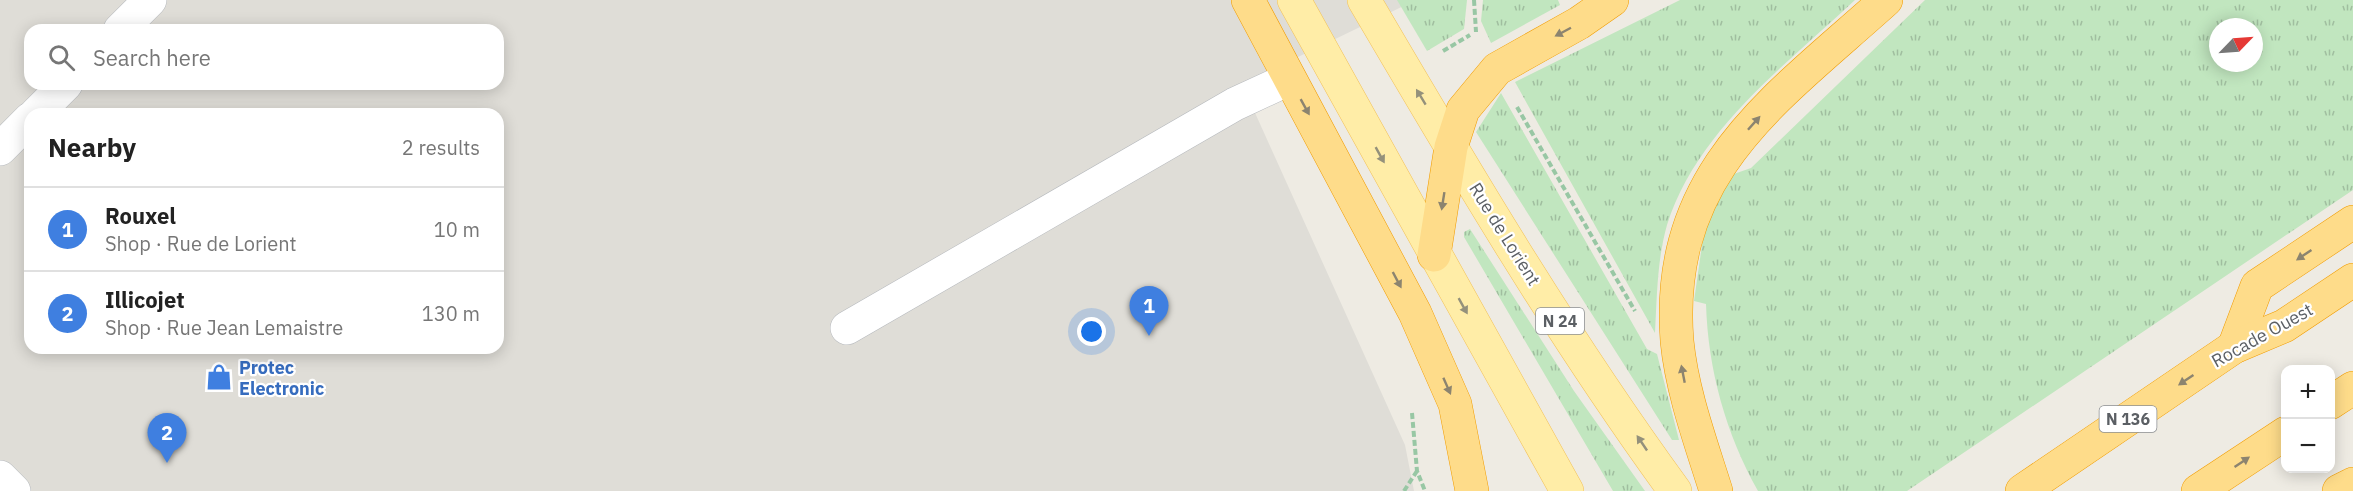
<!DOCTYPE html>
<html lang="en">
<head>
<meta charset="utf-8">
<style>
	:root { --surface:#fff; --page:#f6f6f6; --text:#222; --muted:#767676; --line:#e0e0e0; --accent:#111827 }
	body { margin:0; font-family:"IBM Plex Sans",sans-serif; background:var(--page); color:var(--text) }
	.controls { position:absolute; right:18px; bottom:18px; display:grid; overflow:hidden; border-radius:12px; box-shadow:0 3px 15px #0003 }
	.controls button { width:54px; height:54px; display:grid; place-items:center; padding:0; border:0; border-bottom:2px solid var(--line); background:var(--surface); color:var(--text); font:30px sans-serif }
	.compass { position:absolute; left:2209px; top:18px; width:54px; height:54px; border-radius:50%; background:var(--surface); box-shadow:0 3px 15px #0003; rotate:65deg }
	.you { position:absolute; left:1092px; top:332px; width:21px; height:21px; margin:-15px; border:4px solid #fff; border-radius:50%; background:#1a73e8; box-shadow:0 0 0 9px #1a73e833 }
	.badge { display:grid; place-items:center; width:39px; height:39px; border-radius:50%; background:var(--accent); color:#fff; font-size:20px; font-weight:700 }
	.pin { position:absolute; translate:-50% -50px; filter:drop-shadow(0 2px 3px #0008) }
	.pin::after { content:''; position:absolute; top:32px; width:21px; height:18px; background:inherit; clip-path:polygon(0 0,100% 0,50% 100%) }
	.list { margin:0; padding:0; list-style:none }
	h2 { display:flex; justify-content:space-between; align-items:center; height:78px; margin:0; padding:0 24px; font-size:26px }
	h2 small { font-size:20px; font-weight:400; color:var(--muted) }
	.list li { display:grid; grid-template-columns:39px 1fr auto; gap:18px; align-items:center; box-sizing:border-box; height:84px; padding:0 24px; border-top:2px solid var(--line) }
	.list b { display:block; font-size:22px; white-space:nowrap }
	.list p { margin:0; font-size:20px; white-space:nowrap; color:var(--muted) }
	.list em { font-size:20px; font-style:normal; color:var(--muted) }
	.icon { flex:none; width:33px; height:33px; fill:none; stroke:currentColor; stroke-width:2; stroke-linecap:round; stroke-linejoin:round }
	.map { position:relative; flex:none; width:2353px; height:491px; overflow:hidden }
	.search { position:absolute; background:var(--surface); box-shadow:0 3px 15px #0003; left:24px; top:24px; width:480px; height:66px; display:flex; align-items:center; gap:15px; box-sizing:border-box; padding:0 21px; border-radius:18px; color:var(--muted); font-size:22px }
	.panel { position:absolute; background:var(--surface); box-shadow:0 3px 15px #0003; left:24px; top:108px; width:480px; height:246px; border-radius:18px }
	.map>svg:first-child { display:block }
	.industrial { fill:#dfddd7; fill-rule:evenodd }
	.grass { fill:url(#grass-tufts); fill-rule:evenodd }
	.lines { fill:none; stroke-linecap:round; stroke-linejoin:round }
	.minor-casing { stroke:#b6b9bd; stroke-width:34 }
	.major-casing { stroke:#f3c157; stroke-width:34 }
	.highway-casing { stroke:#f19c00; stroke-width:34 }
	.path { stroke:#98c7a4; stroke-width:4; stroke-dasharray:6 3; stroke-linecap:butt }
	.minor { stroke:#fff; stroke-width:33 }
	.major { stroke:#ffeda7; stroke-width:33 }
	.highway { stroke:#fedc8a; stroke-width:33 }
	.oneway { fill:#8c846f }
	.oneway2 { fill:#94917b }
	.labels { text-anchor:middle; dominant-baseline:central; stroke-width:4.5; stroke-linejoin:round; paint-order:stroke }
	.shield { fill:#fff; stroke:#8c8f92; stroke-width:1.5 }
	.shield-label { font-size:16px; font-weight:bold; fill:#5b5f64 }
	.street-label { font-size:18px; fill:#5b5f64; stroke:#fff }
	.shop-label { font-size:18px; font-weight:bold; fill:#366cbe; stroke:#fff; text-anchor:start }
</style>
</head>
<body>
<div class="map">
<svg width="2353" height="491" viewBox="0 0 2353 491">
	<defs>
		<pattern id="grass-tufts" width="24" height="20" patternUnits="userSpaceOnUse" patternTransform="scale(1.5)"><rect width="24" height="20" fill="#c1e6bf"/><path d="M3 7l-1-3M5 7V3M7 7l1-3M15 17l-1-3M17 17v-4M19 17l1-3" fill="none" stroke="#a0be9f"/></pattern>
	</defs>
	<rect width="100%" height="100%" fill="#eeebe3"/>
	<path class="industrial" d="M 0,0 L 1416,0 L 1242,84 L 1405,445 L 1414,491 L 0,491 ZM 30,30 L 498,30 L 498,84 L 30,84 ZM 30,114 L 498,114 L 498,348 L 30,348 Z"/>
	<g class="grass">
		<polygon points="1397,0 1467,0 1464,29 1427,51"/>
		<polygon points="1483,0 1558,0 1560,5 1491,43 1481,21"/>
		<path d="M 1680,0 L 1855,0 C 1786,65 1697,130 1667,225 C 1657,260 1657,297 1655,333 L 1515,82 Z"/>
		<path d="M 1925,0 L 2353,0 L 2353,190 L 1907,491 L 1758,491 C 1726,434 1708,370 1706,304 L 1694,301 L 1704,231 L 1728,176 L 1751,168 ZM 2218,27 L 2254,27 L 2254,63 L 2218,63 Z"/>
		<polygon points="1501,93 1647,349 1657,354 1679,440 1672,440 1476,132"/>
		<polygon points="1470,229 1574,391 1645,491 1613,491 1464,237 1464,232"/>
	</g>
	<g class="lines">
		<g class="minor-casing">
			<g id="minor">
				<polyline points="120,30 150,0"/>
				<polyline points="36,114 66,84"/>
				<polyline points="0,149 30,119"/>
				<polyline points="847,328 1235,104 1289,79"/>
				<polyline points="0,477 14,491"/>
			</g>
		</g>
		<g class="major-casing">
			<g id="major">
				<polyline points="1294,0 1567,491"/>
				<path d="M 1364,0 C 1462,167 1561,335 1675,491"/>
			</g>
		</g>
		<g class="highway-casing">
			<g id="highway">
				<polyline points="1248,0 1415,313 1455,404 1472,491"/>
				<polyline points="1434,255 1451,147 1463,110 1497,69 1579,23 1612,0"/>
				<polyline points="2234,347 2257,286 2353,222"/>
				<polyline points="2330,403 2353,388"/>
				<path d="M 1716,491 C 1701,443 1682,392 1677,341 C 1664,172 1774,101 1886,0"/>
				<polyline points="2022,491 2234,347 2284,326 2353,280"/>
				<polyline points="2198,491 2286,433"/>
				<polyline points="2339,491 2353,484"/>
			</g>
		</g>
		<g class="path">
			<polyline points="1474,0 1476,32"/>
			<polyline points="1443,51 1470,35"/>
			<polyline points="1517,107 1635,311"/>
			<polyline points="1412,413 1417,471 1425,491"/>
			<polyline points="1404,491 1417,471"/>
		</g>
		<use href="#minor" class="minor"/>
		<use href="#major" class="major"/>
		<use href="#highway" class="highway"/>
	</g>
	<defs><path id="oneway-solid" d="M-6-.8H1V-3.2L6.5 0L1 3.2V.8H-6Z" transform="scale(1.5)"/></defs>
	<g class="oneway">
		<use href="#oneway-solid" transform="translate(1563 32) rotate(152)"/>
		<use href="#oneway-solid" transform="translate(1305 107) rotate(61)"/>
		<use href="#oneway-solid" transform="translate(1754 123) rotate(-48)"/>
		<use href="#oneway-solid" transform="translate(1443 201) rotate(99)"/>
		<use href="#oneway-solid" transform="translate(2304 255) rotate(146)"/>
		<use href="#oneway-solid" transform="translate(1397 280) rotate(62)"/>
		<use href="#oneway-solid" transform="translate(1683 374) rotate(-101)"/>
		<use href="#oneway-solid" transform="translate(2186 380) rotate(146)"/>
		<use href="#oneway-solid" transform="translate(1447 386) rotate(66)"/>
		<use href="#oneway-solid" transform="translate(2242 462) rotate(-34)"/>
	</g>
	<g class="oneway2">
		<use href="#oneway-solid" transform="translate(1421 97) rotate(-121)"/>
		<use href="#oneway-solid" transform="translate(1380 155) rotate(61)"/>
		<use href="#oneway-solid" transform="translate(1463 306) rotate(61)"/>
		<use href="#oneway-solid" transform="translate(1642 443) rotate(-124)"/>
	</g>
	<defs>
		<g id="shop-bare" transform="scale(2.07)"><path d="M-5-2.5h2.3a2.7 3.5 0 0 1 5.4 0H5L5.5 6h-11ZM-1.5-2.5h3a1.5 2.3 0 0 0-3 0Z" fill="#3f7fe0" stroke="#fff" stroke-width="2.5" paint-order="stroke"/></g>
	</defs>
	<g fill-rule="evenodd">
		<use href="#shop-bare" x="219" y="377"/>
	</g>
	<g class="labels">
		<g class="shield">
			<rect x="1536" y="308" width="48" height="26" rx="4.5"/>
			<rect x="2099.5" y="406" width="57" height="26" rx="4.5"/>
		</g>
		<g class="shield-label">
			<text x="1560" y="321">N 24</text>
			<text x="2128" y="419">N 136</text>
		</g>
		<g class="street-label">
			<text transform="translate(1505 234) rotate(58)">Rue de Lorient</text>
			<text transform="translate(2262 335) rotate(-29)">Rocade Ouest</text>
		</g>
		<g class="shop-label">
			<text x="239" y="367">Protec<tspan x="239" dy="21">Electronic</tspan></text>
		</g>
	</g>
</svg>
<div class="controls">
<button>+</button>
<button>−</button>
</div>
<svg class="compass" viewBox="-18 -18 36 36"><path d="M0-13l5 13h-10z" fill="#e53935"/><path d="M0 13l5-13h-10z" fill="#767676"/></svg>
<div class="you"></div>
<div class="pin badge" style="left:1149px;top:336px;background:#3f7fe0">1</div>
<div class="pin badge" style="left:167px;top:463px;background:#3f7fe0">2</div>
<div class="search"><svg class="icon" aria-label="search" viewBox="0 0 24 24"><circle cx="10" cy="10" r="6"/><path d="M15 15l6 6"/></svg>Search here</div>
<section class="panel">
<h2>Nearby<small>2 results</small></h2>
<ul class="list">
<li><span class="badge" style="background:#3f7fe0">1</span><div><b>Rouxel</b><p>Shop · Rue de Lorient</p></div><em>10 m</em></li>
<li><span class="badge" style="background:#3f7fe0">2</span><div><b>Illicojet</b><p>Shop · Rue Jean Lemaistre</p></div><em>130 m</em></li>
</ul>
</section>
</div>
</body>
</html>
